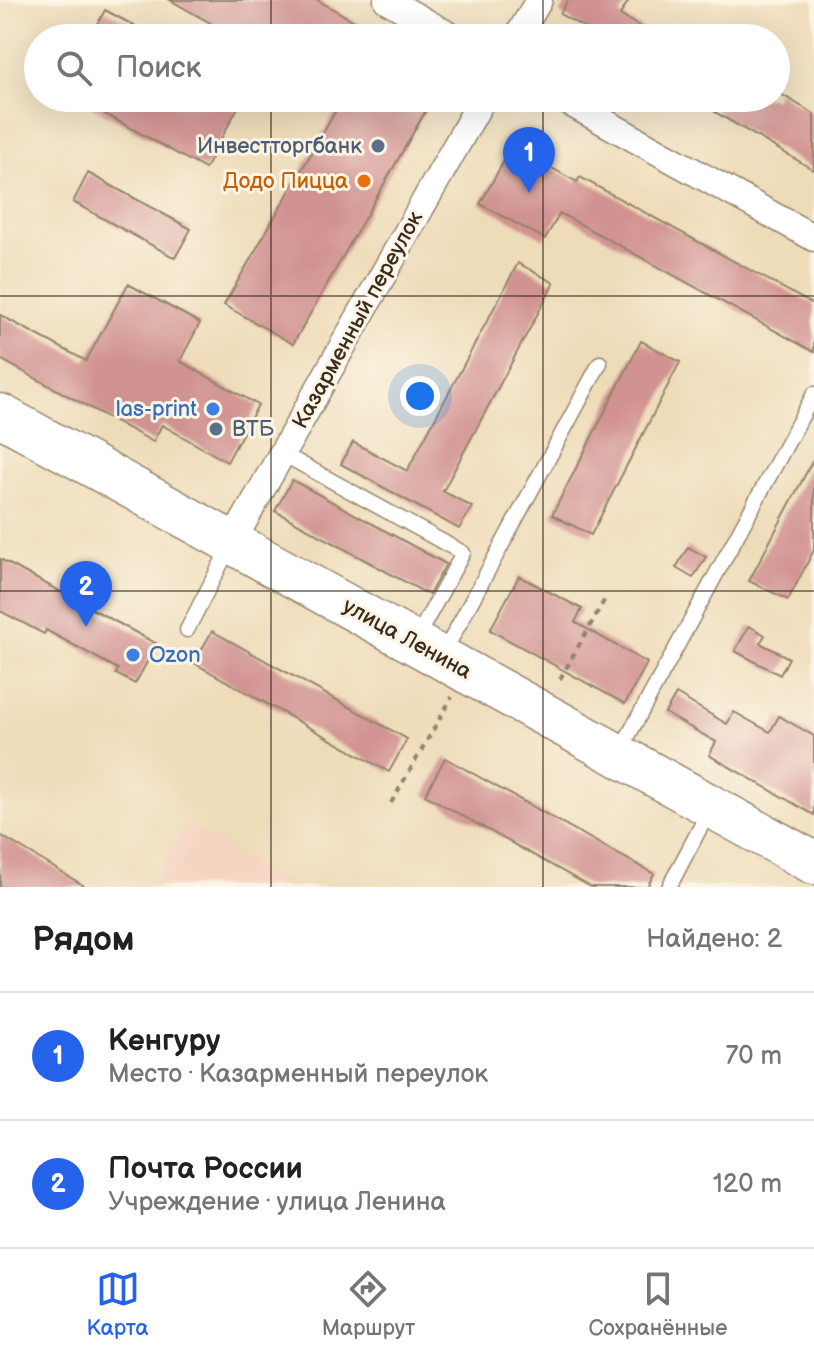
<!DOCTYPE html>
<html lang="ru">
<head>
<meta charset="utf-8">
<style>
	:root { --surface:#fff; --page:#f6f6f6; --text:#202124; --muted:#757577; --line:#e0e0e0; --accent:#2563eb }
	body { margin:0; font-family:"Balsamiq Sans",sans-serif; background:var(--page); color:var(--text) }
	.you { position:absolute; left:420px; top:396px; width:28px; height:28px; margin:-20px; border:6px solid #fff; border-radius:50%; background:#1a73e8; box-shadow:0 0 0 12px #1a73e833 }
	.badge { display:grid; place-items:center; width:52px; height:52px; border-radius:50%; background:var(--accent); color:#fff; font-size:26px; font-weight:700 }
	.pin { position:absolute; translate:-50% -66px; filter:drop-shadow(0 2px 4px #0008) }
	.pin::after { content:''; position:absolute; top:42px; width:28px; height:24px; background:inherit; clip-path:polygon(0 0,100% 0,50% 100%) }
	.list { margin:0; padding:0; list-style:none }
	h2 { display:flex; justify-content:space-between; align-items:center; height:104px; margin:0; padding:0 32px; font-size:34px }
	h2 small { font-size:26px; font-weight:400; color:var(--muted) }
	.list li { display:grid; grid-template-columns:52px 1fr auto; gap:24px; align-items:center; box-sizing:border-box; height:128px; padding:0 32px; border-top:2px solid var(--line) }
	.list b { display:block; font-size:30px; white-space:nowrap }
	.list p { margin:0; font-size:26px; white-space:nowrap; color:var(--muted) }
	.list em { font-size:26px; font-style:normal; color:var(--muted) }
	.icon { flex:none; width:44px; height:44px; fill:none; stroke:currentColor; stroke-width:2; stroke-linecap:round; stroke-linejoin:round }
	.map { position:relative; flex:none; width:814px; height:887px; overflow:hidden }
	.search { position:absolute; background:var(--surface); box-shadow:0 8px 32px #0002; left:24px; right:24px; top:24px; height:88px; display:flex; align-items:center; gap:20px; box-sizing:border-box; padding:0 28px; border-radius:44px; color:var(--muted); font-size:30px }
	.sheet { height:360px; background:var(--surface) }
	nav { display:flex; justify-content:space-around; align-items:center; box-sizing:border-box; height:112px; border-top:2px solid var(--line); background:var(--surface); font-size:22px; color:var(--muted) }
	nav a { display:grid; justify-items:center; gap:4px }
	nav .on { color:var(--accent) }
	.map>svg:first-child { display:block }
	.built { fill:#f4d3bf }
	.building { fill:#d19391 }
	.lines { fill:none; stroke-linecap:round; stroke-linejoin:round }
	.lane-casing { stroke:#94836c; stroke-width:17 }
	.street-casing { stroke:#94836c; stroke-width:29 }
	.primary-casing { stroke:#94836c; stroke-width:45 }
	.path { stroke:#94836c; stroke-width:4; stroke-dasharray:6 6; stroke-linecap:butt }
	.lane { stroke:#fff; stroke-width:14 }
	.street { stroke:#fff; stroke-width:26 }
	.primary { stroke:#fff; stroke-width:42 }
	.grid { fill:none; stroke:#3b2a1e; stroke-width:2; stroke-opacity:0.55 }
	.service-dot { fill:#5c6f8a; stroke:#fcf5e5; stroke-width:3 }
	.food-dot { fill:#e8710a; stroke:#fcf5e5; stroke-width:3 }
	.shop-dot { fill:#3f7fe0; stroke:#fcf5e5; stroke-width:3 }
	.labels { text-anchor:middle; dominant-baseline:central; stroke-width:6; stroke-linejoin:round; paint-order:stroke }
	.service-label { font-size:22px; fill:#4e5e75; stroke:#fcf5e5; text-anchor:end }
	.food-label { font-size:22px; fill:#c56008; stroke:#fcf5e5; text-anchor:end }
	.street-label { font-size:22px; fill:#3b2a1e; stroke:#fcf5e5 }
	.shop-label { font-size:22px; fill:#366cbe; stroke:#fcf5e5; text-anchor:end }
</style>
</head>
<body>
<div class="map">
<svg width="814" height="887" viewBox="0 0 814 887">
	<rect width="100%" height="100%" fill="#fcf5e5"/>
	<filter id="ink" filterUnits="userSpaceOnUse"><feTurbulence type="fractalNoise" baseFrequency=".0125" numOctaves="2"/><feDisplacementMap in="SourceGraphic" scale="16" xChannelSelector="R" yChannelSelector="G"/><feConvolveMatrix kernelMatrix="1 2 1 2 8 2 1 2 1" color-interpolation-filters="sRGB"/></filter>
	<filter id="wash" filterUnits="userSpaceOnUse"><feTurbulence type="fractalNoise" baseFrequency=".006" numOctaves="4" result="noise"/><feDisplacementMap in="SourceGraphic" scale="32" xChannelSelector="R" yChannelSelector="G"/><feGaussianBlur stdDeviation="1.8" result="paint"/><feColorMatrix in="noise" values="0 0 0 0 0 0 0 0 0 0 0 0 0 0 0 0 0 1.4 0 .05"/><feComposite in="paint" operator="in"/></filter>
	<g filter="url(#wash)">
		<rect width="100%" height="100%" fill="#eedcb9"/>
		<polygon class="built" points="186,824 293,887 150,887"/>
		<g id="blocks">
			<g class="building">
				<polygon points="170,0 317,0 384,38 237,38"/>
				<polygon points="568,0 629,0 620,15 659,38 603,38 560,14"/>
				<polygon points="105,10 157,38 90,38"/>
				<polygon points="776,91 814,114 814,170 715,112 724,98 776,98"/>
				<polygon points="76,98 243,98 205,169"/>
				<polygon points="343,98 433,98 293,344 224,305"/>
				<polygon points="512,146 577,182 580,177 814,305 814,352 560,213 545,239 480,204"/>
				<polygon points="88,173 191,229 175,258 73,202"/>
				<polygon points="518,263 554,283 443,491 472,507 459,529 341,464 353,442 407,471"/>
				<polygon points="128,284 200,323 180,361 258,405 227,462 162,425 153,442 0,359 0,315 86,361"/>
				<polygon points="641,341 680,362 591,535 552,515"/>
				<polygon points="814,458 814,550 788,600 749,581"/>
				<polygon points="292,480 446,564 429,595 275,511"/>
				<polygon points="688,547 706,557 693,578 676,568"/>
				<polygon points="0,559 157,644 135,684 116,674 118,669 46,630 44,634 0,611"/>
				<polygon points="519,576 582,609 575,622 647,663 625,704 490,630"/>
				<polygon points="749,626 765,635 760,643 789,658 780,675 735,651"/>
				<polygon points="212,631 407,739 389,772 194,663"/>
				<polygon points="676,694 727,724 734,712 770,732 779,716 814,736 814,815 709,755 716,742 665,713"/>
				<polygon points="445,758 654,874 647,887 591,887 425,795"/>
				<polygon points="0,835 86,887 0,887"/>
			</g>
		</g>
	</g>
	<g filter="url(#ink)">
		<use href="#blocks" fill-opacity="0" stroke="#94836c" stroke-width="2"/>
		<g class="lines">
			<g class="lane-casing">
				<g id="lane">
					<polyline points="283,454 463,553 416,639"/>
					<polyline points="187,630 230,546"/>
					<polyline points="443,654 600,363"/>
					<polyline points="620,751 814,394"/>
					<polyline points="669,887 709,811"/>
				</g>
			</g>
			<g class="street-casing">
				<g id="street">
					<polyline points="387,0 454,38"/>
					<polyline points="517,38 539,0"/>
					<polyline points="561,98 814,238"/>
					<polyline points="232,542 483,98"/>
				</g>
			</g>
			<g class="primary-casing">
				<polyline id="primary" points="0,415 814,863"/>
			</g>
			<g class="path">
				<polyline points="560,679 605,599"/>
				<polyline points="391,803 452,697"/>
			</g>
			<use href="#lane" class="lane"/>
			<use href="#street" class="street"/>
			<use href="#primary" class="primary"/>
		</g>
	</g>
	<path class="grid" d="M 271,0 L 271,38M 543,0 L 543,38M 271,98 L 271,887M 543,98 L 543,887M 0,296 L 814,296M 0,591 L 814,591"/>
	<g class="service-dot">
		<circle cx="378" cy="146" r="8"/>
		<circle cx="216" cy="429" r="8"/>
	</g>
	<circle class="food-dot" cx="364" cy="181" r="8"/>
	<g class="shop-dot">
		<circle cx="213" cy="409" r="8"/>
		<circle cx="133" cy="655" r="8"/>
	</g>
	<g class="labels">
		<g class="service-label">
			<text x="362" y="146">Инвестторгбанк</text>
			<text x="232" y="429" text-anchor="start">ВТБ</text>
		</g>
		<g class="food-label">
			<text x="348" y="181">Додо Пицца</text>
		</g>
		<g class="street-label">
			<text transform="translate(358 320) rotate(-61)">Казарменный переулок</text>
			<text transform="translate(407 639) rotate(29)">улица Ленина</text>
		</g>
		<g class="shop-label">
			<text x="197" y="409">las-print</text>
			<text x="149" y="655" text-anchor="start">Ozon</text>
		</g>
	</g>
</svg>
<div class="you"></div>
<div class="pin badge" style="left:529px;top:193px">1</div>
<div class="pin badge" style="left:86px;top:627px">2</div>
<div class="search"><svg class="icon" aria-label="search" viewBox="0 0 24 24"><circle cx="10" cy="10" r="6"/><path d="M15 15l6 6"/></svg>Поиск</div>
</div>
<section class="sheet">
<h2>Рядом<small>Найдено: 2</small></h2>
<ul class="list">
<li><span class="badge">1</span><div><b>Кенгуру</b><p>Место · Казарменный переулок</p></div><em>70 m</em></li>
<li><span class="badge">2</span><div><b>Почта России</b><p>Учреждение · улица Ленина</p></div><em>120 m</em></li>
</ul>
</section>
<nav>
<a class="on"><svg class="icon" aria-label="map" viewBox="0 0 24 24"><path d="M3 6l6-2 6 2 6-2v14l-6 2-6-2-6 2zM9 4v14M15 6v14"/></svg>Карта</a>
<a><svg class="icon" aria-label="directions" viewBox="0 0 24 24"><path d="M12 3l9 9-9 9-9-9zM9 14v-3h6M13 9l2 2-2 2"/></svg>Маршрут</a>
<a><svg class="icon" aria-label="saved" viewBox="0 0 24 24"><path d="M7 4h10v16l-5-4-5 4z"/></svg>Сохранённые</a>
</nav>
</body>
</html>
